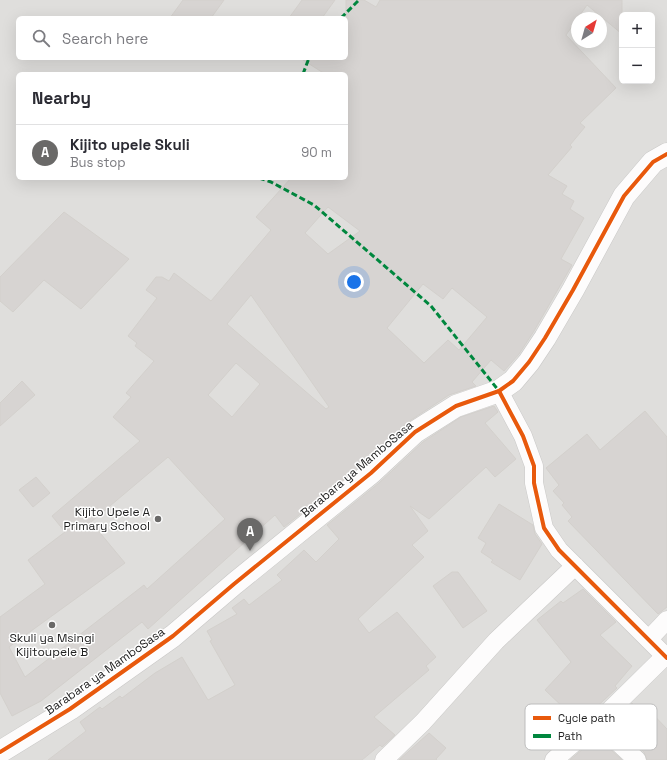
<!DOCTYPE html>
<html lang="en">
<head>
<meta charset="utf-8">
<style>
	:root { --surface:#fff; --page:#f2f2f3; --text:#2b2b33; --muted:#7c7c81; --line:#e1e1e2; --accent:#6a6968 }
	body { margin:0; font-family:"Space Grotesk",sans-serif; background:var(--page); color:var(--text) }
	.controls { position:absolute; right:12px; top:12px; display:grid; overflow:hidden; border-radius:6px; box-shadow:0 4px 16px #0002 }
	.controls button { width:36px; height:36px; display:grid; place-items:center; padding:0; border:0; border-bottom:1px solid var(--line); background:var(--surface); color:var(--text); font:20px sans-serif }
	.compass { position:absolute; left:571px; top:12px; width:36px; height:36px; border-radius:50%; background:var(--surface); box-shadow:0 4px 16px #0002; rotate:37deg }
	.you { position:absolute; left:354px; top:282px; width:14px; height:14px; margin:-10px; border:3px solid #fff; border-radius:50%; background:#1a73e8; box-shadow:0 0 0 6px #1a73e833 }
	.badge { display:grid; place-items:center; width:26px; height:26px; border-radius:50%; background:var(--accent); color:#fff; font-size:13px; font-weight:700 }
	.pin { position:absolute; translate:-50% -33px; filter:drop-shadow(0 1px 2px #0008) }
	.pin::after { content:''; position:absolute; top:21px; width:14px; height:12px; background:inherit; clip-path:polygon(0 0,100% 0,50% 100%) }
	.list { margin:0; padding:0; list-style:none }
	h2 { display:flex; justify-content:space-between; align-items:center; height:52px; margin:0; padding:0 16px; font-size:17px }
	h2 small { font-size:13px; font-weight:400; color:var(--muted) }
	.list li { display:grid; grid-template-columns:26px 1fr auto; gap:12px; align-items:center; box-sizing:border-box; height:56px; padding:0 16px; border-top:1px solid var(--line) }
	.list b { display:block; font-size:15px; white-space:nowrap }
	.list p { margin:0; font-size:13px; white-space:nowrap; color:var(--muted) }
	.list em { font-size:13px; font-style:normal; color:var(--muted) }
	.icon { flex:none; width:22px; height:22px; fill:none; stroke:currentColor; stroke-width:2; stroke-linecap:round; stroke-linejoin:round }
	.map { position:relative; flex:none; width:667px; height:760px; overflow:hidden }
	.search { position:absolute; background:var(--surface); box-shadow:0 4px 16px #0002; left:16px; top:16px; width:332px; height:44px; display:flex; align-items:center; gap:10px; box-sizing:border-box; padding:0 14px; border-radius:6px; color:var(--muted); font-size:15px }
	.panel { position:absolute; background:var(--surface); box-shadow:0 4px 16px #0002; left:16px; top:72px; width:332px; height:108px; border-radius:6px }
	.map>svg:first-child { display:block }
	.residential { fill:#dfdedc; fill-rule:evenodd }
	.building { fill:#d7d4d2; stroke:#d3d0cc; fill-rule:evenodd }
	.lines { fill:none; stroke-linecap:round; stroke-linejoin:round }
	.minor-casing { stroke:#c9c8c7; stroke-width:19 }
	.tertiary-casing { stroke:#c9c8c7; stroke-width:23 }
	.minor { stroke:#fdfcfc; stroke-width:18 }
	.tertiary { stroke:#fdfcfc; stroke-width:22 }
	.quiet { stroke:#00873e; stroke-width:3; stroke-dasharray:6 3; stroke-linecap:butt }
	.cycleway-casing { stroke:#fff; stroke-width:6 }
	.cycleway { stroke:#e8590c; stroke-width:4 }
	.poi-dot { fill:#6a6968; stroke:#fff; stroke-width:1.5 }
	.labels { text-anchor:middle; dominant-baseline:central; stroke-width:3; stroke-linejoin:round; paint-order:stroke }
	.street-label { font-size:12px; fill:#222; stroke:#fff }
	.poi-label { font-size:12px; fill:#222; stroke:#fff; text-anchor:end }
	.key { fill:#fff; stroke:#bdbdbd; stroke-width:1 }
	.key-label { font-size:11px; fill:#222 }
</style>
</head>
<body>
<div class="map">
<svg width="667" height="760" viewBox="0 0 667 760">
	<rect width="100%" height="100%" fill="#f0eeeb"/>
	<path class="residential" d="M 0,0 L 667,0 L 667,760 L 0,760 ZM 622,15 L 652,15 L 652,81 L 622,81 ZM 18,18 L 346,18 L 346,58 L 18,58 ZM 577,18 L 601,18 L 601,42 L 577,42 ZM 18,74 L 346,74 L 346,178 L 18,178 Z"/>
	<g class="building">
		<polygon points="183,0 224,0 211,18 170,18"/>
		<polygon points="302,0 335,0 322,18 289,18"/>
		<path d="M 346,0 L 364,0 L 376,7 L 380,0 L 622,0 L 622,34 L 587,5 L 566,35 L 616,88 L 580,123 L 585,127 L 570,145 L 572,147 L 548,175 L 567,186 L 562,194 L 574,201 L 570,209 L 584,218 L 561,259 L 572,265 L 534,331 L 519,354 L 504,371 L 491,360 L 472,382 L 476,386 L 449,395 L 408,422 L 363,464 L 284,527 L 275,515 L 148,629 L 142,622 L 41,701 L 12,716 L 0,693 L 0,617 L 45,584 L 28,560 L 65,532 L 52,516 L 140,441 L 113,417 L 131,397 L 126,393 L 154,361 L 135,346 L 137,343 L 128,336 L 157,298 L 146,290 L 156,277 L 162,277 L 169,281 L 174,273 L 211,301 L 271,230 L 256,217 L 291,178 L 346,178 L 346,74 L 325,74 L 300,58 L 346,58 ZM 328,207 L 360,231 L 328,254 L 305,233 ZM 423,284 L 443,299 L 452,288 L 487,317 L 459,350 L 448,340 L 424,363 L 387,328 ZM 251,295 L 329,407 L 326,409 L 227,324 ZM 236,363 L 260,384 L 232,417 L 208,395 ZM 168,457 L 225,519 L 147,589 L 144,585 L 25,677 L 9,647 L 125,563 L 91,522 Z"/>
		<polygon points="64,212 129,259 81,309 44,280 13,312 0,301 0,277"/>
		<polygon points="22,381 35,395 0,426 0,403"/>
		<polygon points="494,406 498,412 485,423 516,459 495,477 486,467 429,519 410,506 428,531 412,545 424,557 358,619 369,633 397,612 436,657 426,666 429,670 374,717 395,735 382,747 380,745 362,760 48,760 86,731 80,722 100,707 102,709 120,696 122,698 155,673 182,657 208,700 235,685 210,641 212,640 207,631 237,614 232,608 244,599 249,605 282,580 277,575 304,550 316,562 339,539 327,525 379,483 423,442 461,417"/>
		<polygon points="645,411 667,437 667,607 658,614 568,521 572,517 562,505 564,503 553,491 559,485 546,468 587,434 600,450"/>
		<polygon points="36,477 50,493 33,507 19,490"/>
		<polygon points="499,504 533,525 535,534 542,544 520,580 491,562 493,560 481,552 486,543 478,538"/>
		<polygon points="452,572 458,572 487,611 463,628 433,586"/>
		<polygon points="583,589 616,622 600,635 632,666 615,686 617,688 564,737 551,726 565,709 545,690 571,662 537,620 561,601 563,603"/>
		<polygon points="632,703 641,712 646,707 667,729 667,760 647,760 644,752 612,723"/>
		<polygon points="429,733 446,748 436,759 437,760 399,760"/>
		<polygon points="597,737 622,760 570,760"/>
	</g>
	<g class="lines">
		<g class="minor-casing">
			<g id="minor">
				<polyline points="499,391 523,436 534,466 534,483 544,528 559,550 667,658"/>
				<polyline points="649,639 667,620"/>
				<polyline points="597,723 637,760"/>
				<polyline points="384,760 423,722 496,641 575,566"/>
				<polyline points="554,760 597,723 665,656"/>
			</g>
		</g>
		<g class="tertiary-casing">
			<polyline id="tertiary" points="0,752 70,709 173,636 234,584 371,473 415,432 456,406 499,391 513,381 529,362 545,338 573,290 624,196 653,162 667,154"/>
		</g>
		<use href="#minor" class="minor"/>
		<use href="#tertiary" class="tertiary"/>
		<g class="quiet">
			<polyline points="341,18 359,0"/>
			<polyline points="303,74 309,58"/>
			<polyline points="259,178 271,182 314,205 431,306 499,391"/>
		</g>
		<g class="cycleway-casing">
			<g id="cycleway">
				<polyline points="499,391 523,436 534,466 534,483 544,528 559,550 667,658"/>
				<polyline points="0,752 70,709 173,636 234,584 371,473 415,432 456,406 499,391 513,381 529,362 545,338 573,290 624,196 653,162 667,154"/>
			</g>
		</g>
		<use href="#cycleway" class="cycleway"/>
	</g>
	<g class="poi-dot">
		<circle cx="158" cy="519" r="4"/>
		<circle cx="52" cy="625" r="4"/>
	</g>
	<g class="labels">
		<g class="street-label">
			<text transform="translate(357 469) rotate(-40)">Barabara ya MamboSasa</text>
			<text transform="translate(105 671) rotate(-35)">Barabara ya MamboSasa</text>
		</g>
		<g class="poi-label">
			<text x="150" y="512">Kijito Upele A<tspan x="150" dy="14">Primary School</tspan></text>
			<text x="52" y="638" text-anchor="middle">Skuli ya Msingi<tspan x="52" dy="14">Kijitoupele B</tspan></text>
		</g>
	</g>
	<rect x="525" y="704" width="132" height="46" rx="6" class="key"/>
	<rect x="533" y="716" width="18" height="4" fill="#e8590c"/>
	<rect x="533" y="734" width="18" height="4" fill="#00873e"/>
	<g class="key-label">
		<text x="558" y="722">Cycle path</text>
		<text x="558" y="740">Path</text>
	</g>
</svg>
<div class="controls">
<button>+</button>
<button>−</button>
</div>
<svg class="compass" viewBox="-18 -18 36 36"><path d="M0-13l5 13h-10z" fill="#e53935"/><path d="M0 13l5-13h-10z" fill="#7c7c81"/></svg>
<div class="you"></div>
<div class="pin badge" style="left:250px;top:551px">A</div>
<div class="search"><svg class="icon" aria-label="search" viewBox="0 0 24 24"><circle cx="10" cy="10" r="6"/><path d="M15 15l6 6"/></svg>Search here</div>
<section class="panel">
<h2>Nearby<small></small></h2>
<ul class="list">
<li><span class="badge">A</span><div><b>Kijito upele Skuli</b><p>Bus stop</p></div><em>90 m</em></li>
</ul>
</section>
</div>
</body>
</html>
